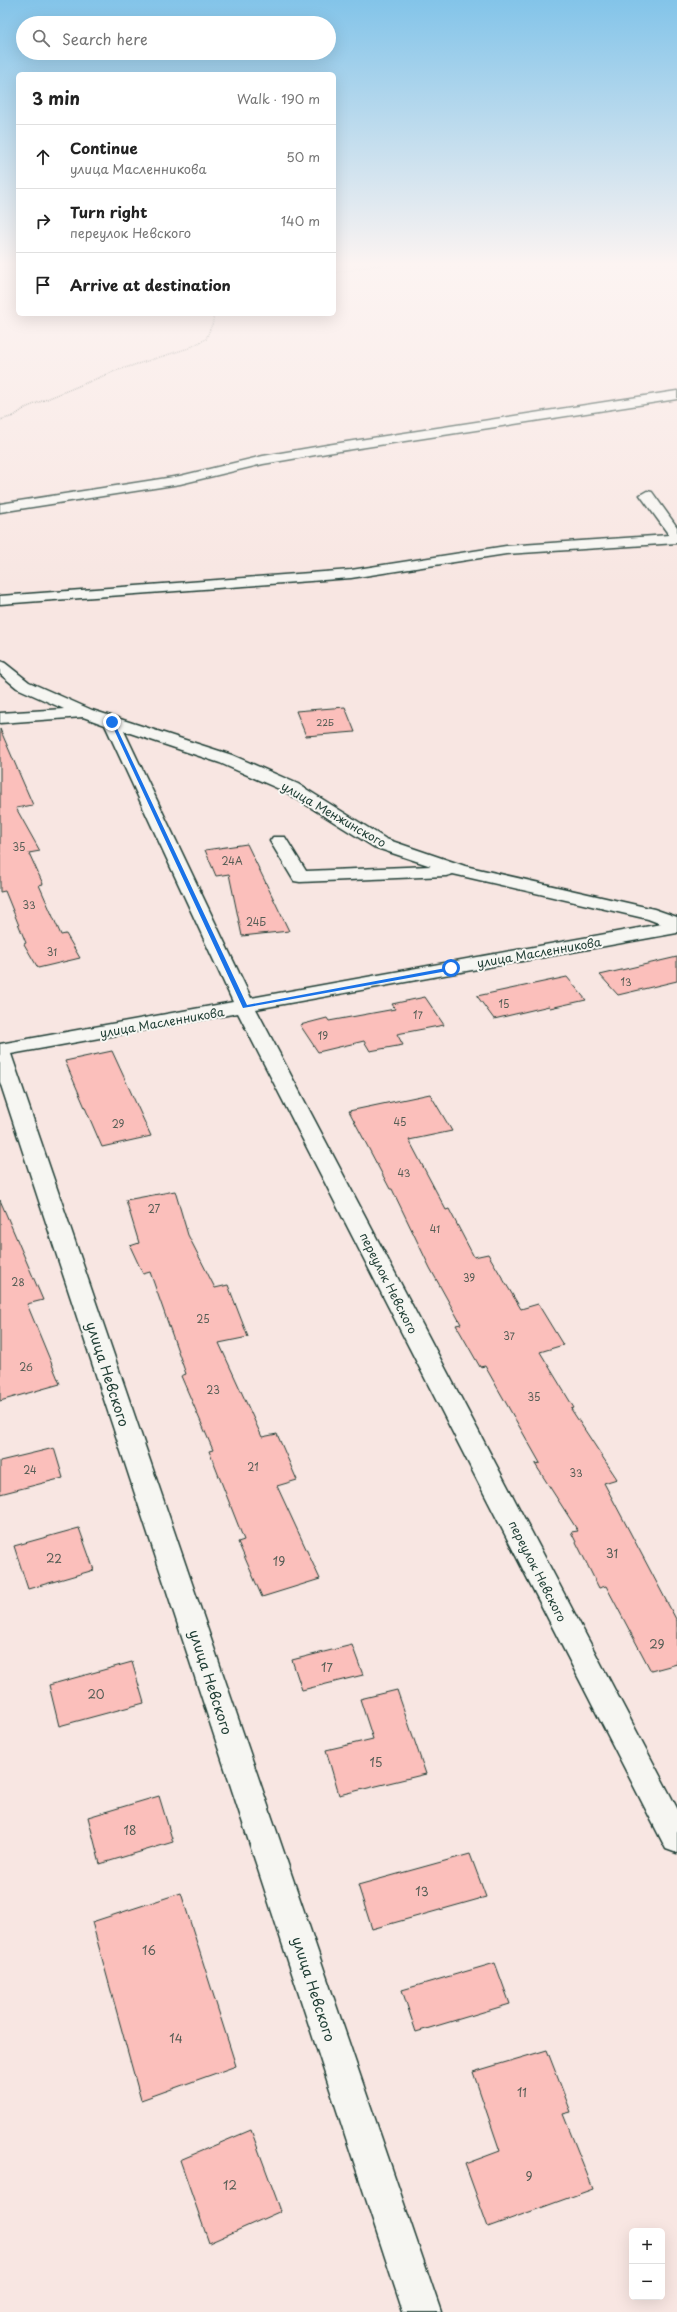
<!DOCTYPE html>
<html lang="en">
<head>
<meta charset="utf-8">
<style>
	:root { --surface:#fff; --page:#f2f2f2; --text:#222; --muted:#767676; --line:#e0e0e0 }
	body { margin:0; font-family:"Playpen Sans",sans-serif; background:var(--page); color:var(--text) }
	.controls { position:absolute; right:12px; bottom:12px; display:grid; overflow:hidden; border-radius:6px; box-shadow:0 4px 16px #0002 }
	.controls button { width:36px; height:36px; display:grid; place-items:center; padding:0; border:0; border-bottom:1px solid var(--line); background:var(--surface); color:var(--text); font:20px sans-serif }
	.stop { position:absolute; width:12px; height:12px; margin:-9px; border:3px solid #1a73e8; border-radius:50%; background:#fff }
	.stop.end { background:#1a73e8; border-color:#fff; box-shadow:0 1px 4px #0008 }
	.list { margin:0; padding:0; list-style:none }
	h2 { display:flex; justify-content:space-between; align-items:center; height:52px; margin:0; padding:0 16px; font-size:17px }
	h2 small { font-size:13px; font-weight:400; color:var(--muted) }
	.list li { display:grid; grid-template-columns:26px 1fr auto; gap:12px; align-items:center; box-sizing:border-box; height:64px; padding:0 16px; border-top:1px solid var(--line) }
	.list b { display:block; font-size:15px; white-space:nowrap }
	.list p { margin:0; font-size:13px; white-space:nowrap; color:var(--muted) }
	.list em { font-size:13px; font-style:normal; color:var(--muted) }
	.icon { flex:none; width:22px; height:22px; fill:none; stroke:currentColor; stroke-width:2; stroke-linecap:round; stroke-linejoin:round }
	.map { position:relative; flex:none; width:677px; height:2312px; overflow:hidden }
	.search { position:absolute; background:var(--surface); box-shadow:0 4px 16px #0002; left:16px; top:16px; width:320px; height:44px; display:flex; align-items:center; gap:10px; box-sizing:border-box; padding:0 14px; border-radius:22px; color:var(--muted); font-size:15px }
	.panel { position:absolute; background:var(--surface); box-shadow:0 4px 16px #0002; left:16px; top:72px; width:320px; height:244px; border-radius:6px }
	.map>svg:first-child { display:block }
	.building { fill:#fbbfbb; stroke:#1f3d34 }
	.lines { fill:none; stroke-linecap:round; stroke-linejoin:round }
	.minor-casing { stroke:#1f3d34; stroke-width:3 }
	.path { stroke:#1f3d34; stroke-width:1.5; stroke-dasharray:0.5 1.5; stroke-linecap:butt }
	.minor { fill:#f6f6f2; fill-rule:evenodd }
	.route { fill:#1a73e8 }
	.labels { text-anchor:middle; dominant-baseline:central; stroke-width:4; stroke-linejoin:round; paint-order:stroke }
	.far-number-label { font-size:9px; fill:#565e56 }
	.number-label { font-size:10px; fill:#565e56 }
	.street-label { font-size:12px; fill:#1f3d34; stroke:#f6f6f2 }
	.near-number-label { font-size:12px; fill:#565e56 }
	.near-street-label { font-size:14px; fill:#1f3d34; stroke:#f6f6f2 }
</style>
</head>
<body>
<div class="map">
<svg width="677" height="2312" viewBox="0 0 677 2312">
	<rect width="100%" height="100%" fill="#f8e6e2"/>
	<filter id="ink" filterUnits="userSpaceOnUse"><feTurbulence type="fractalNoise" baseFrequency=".025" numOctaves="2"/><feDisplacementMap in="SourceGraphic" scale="8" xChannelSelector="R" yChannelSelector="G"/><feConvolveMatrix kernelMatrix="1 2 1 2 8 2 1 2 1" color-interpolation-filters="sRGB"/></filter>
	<g filter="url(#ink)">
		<g class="building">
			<polygon points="345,707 355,732 306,736 296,711"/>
			<polygon points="0,729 33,805 16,808 40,851 29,853 43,884 39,885 61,935 66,934 80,958 38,968 24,944 26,943 5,891 0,892"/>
			<polygon points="247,844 289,931 242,936 229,874 216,876 205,850"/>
			<polygon points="677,957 677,981 618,995 600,975"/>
			<polygon points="567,977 586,1000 550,1008 549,1006 494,1019 477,996"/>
			<polygon points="425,997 444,1025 397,1034 403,1045 370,1051 364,1041 318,1052 300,1025 327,1018 329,1021 395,1009 392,1004"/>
			<polygon points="112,1051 151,1136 102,1147 65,1061"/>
			<polygon points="430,1094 452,1131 409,1140 446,1210 449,1209 474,1257 488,1254 521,1309 538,1304 563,1345 540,1352 574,1408 571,1409 617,1479 604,1483 677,1621 677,1664 651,1671 606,1586 599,1588 571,1532 578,1531 535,1464 540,1463 485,1366 480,1367 456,1325 461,1324 430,1268 392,1189 390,1189 349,1111"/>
			<polygon points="175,1191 188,1235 215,1288 228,1285 248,1337 219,1343 262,1437 277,1434 297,1480 277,1486 320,1579 262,1597 238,1542 244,1540 209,1451 213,1450 181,1376 186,1374 150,1272 143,1274 130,1246 139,1243 126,1200"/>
			<polygon points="0,1200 43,1300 27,1304 60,1384 0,1401"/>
			<polygon points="54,1448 63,1478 0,1494 0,1461"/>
			<polygon points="79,1528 94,1570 28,1589 14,1546"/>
			<polygon points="352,1645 363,1675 302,1690 292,1660"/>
			<polygon points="132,1662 144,1703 59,1726 49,1685"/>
			<polygon points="397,1690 426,1774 339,1795 326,1750 373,1739 360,1699"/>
			<polygon points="159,1796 173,1842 100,1864 88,1817"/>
			<polygon points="470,1854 486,1897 372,1929 358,1885"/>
			<polygon points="181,1893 236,2066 141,2100 92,1922"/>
			<polygon points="495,1963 510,2004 416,2032 402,1990"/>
			<polygon points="547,2050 571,2112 563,2114 593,2189 488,2227 465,2164 500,2151 473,2072"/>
			<polygon points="251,2130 281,2211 209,2243 180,2160"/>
		</g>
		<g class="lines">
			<g class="minor-casing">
				<g id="minor">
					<polygon points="677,391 677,399 327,453 263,464 180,484 0,512 0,504 180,476 263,456 327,445"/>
					<polygon points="647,491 652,492 677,527 677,543 506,554 351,578 0,604 0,596 351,570 506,546 669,535 640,495"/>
					<path d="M 0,661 L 5,663 L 29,682 L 92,710 L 232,755 L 298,784 L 386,839 L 465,866 L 654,909 L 677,917 L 677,933 L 256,1009 L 677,1808 L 677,1853 L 666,1849 L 238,1013 L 11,1054 L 441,2312 L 403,2312 L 0,1082 L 0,1044 L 233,1002 L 105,725 L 83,717 L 0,723 L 0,713 L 64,709 L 17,688 L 0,674 ZM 124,731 L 220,763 L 286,792 L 374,847 L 431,866 L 306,871 L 285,837 L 273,837 L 270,841 L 294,881 L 300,882 L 446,876 L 453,874 L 648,919 L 661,924 L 251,998 Z"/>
				</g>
			</g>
			<g class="path">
				<polyline points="334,273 384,264"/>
				<polyline points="0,420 14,416 25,408 115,371 189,348 206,339 213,322 213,314"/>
			</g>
			<use href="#minor" class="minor"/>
		</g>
	</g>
	<linearGradient id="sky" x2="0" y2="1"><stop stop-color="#83c4e9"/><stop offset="0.45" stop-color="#fcf4f2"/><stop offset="1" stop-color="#fcf4f2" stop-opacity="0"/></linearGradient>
	<rect width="677" height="587" fill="url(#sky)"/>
	<polygon class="route" points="110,721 114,722 247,1005 451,967 453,970 243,1008"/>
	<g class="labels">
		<g class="far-number-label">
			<text x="325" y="722">22Б</text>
		</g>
		<g class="number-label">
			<text x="19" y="846">35</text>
			<text x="232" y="860">24А</text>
			<text x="29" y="904">33</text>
			<text x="256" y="921">24Б</text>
			<text x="52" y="951">31</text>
			<text x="626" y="981">13</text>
			<text x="504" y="1003">15</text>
			<text x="418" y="1014">17</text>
			<text x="323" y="1035">19</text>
			<text x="400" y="1121">45</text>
			<text x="118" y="1123">29</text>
			<text x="404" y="1172">43</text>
			<text x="154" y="1208">27</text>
			<text x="435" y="1228">41</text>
			<text x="469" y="1277">39</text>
			<text x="18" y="1281">28</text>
			<text x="203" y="1318">25</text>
			<text x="509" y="1335">37</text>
			<text x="26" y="1366">26</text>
			<text x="213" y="1389">23</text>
			<text x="534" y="1396">35</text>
			<text x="253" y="1466">21</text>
			<text x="30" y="1469">24</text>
			<text x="576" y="1472">33</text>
		</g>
		<g class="street-label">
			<text transform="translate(334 814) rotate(30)">улица Менжинского</text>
			<text transform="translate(539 952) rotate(-10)">улица Масленникова</text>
			<text transform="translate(162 1022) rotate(-10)">улица Масленникова</text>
			<text transform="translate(389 1283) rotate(63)">переулок Невского</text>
			<text transform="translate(538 1571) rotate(63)">переулок Невского</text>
		</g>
		<g class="near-number-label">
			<text x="612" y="1553">31</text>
			<text x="54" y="1558">22</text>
			<text x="279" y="1561">19</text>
			<text x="657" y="1644">29</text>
			<text x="327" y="1667">17</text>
			<text x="96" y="1694">20</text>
			<text x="376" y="1762">15</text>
			<text x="130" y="1830">18</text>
			<text x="422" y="1891">13</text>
			<text x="149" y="1950">16</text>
			<text x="176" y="2038">14</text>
			<text x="522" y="2092">11</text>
			<text x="529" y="2176">9</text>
			<text x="230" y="2185">12</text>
		</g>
		<g class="near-street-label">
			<text transform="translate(108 1374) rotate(72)">улица Невского</text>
			<text transform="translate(211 1682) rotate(72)">улица Невского</text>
			<text transform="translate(314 1989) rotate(72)">улица Невского</text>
		</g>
	</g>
</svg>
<div class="controls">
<button>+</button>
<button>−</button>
</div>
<div class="stop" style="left:451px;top:968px"></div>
<div class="stop end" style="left:112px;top:722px"></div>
<div class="search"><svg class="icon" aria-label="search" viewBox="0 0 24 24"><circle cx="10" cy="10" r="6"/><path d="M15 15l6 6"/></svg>Search here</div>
<section class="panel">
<h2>3 min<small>Walk · 190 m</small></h2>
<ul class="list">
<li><svg class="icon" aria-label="ahead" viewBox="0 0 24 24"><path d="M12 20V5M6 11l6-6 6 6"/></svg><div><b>Continue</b><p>улица Масленникова</p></div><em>50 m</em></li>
<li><svg class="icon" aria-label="right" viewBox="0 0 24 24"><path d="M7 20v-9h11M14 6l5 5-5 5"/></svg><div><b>Turn right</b><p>переулок Невского</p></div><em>140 m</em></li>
<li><svg class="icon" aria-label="arrive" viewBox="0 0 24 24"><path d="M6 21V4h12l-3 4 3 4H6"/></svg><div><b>Arrive at destination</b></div></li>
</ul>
</section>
</div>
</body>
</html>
